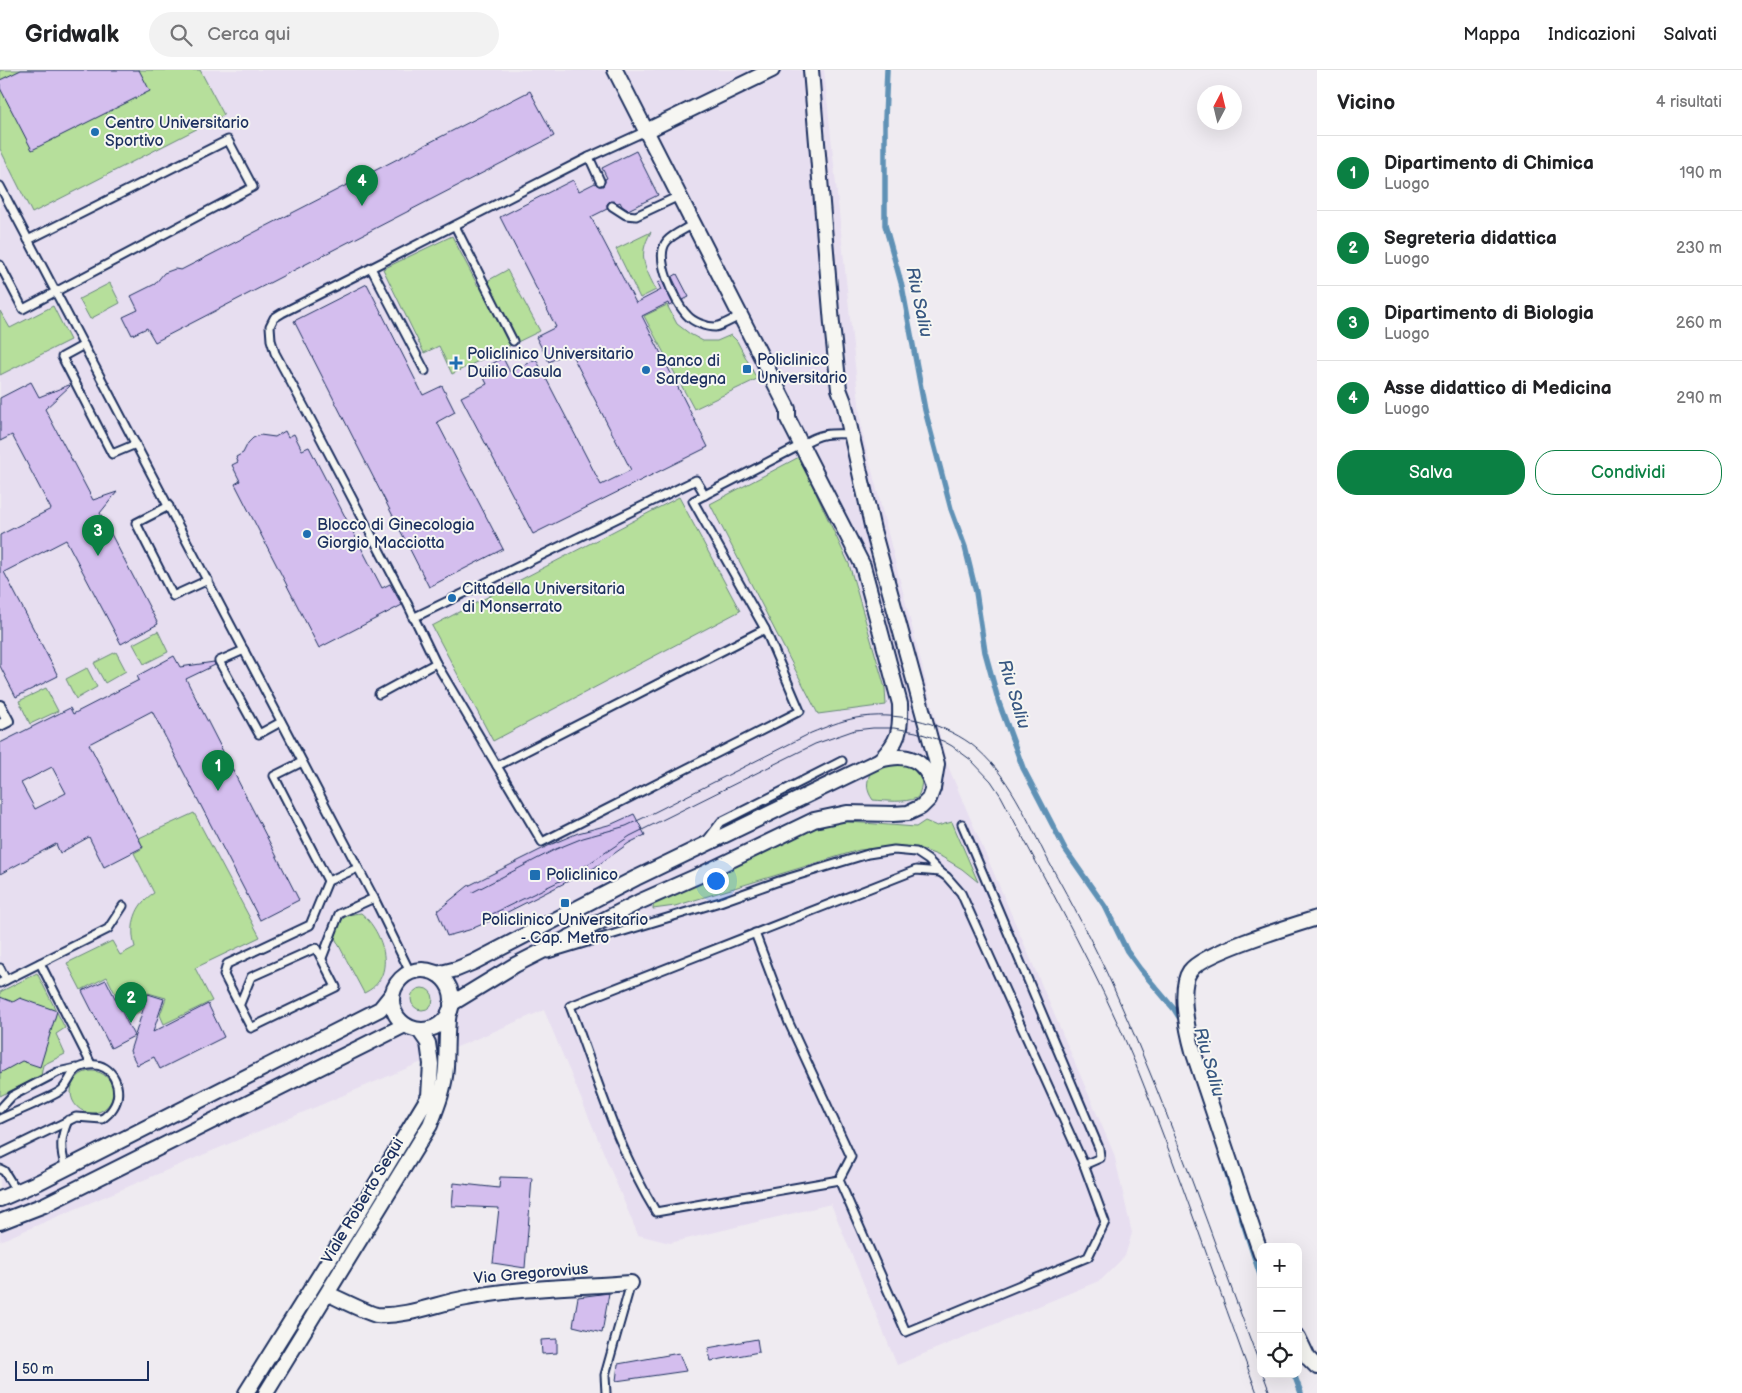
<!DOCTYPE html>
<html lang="it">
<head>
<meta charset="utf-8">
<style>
	:root { --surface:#fff; --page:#f2f2f2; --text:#202124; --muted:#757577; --line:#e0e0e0; --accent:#0b8043 }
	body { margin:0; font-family:"Balsamiq Sans",sans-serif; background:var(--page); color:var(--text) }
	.controls { position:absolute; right:15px; bottom:15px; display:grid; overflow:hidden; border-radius:10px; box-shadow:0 5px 20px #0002 }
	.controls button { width:45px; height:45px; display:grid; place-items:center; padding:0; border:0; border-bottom:1px solid var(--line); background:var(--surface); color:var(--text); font:25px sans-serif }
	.compass { position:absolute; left:1197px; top:15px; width:45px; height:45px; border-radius:50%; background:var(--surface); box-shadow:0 5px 20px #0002; rotate:7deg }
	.scale { position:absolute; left:15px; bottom:12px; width:134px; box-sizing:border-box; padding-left:5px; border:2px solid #1b2f5e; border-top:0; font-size:14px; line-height:18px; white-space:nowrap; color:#1b2f5e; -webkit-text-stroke:4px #f6f6f2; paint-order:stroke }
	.you { position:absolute; left:715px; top:810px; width:18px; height:18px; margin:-12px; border:4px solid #fff; border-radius:50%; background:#1a73e8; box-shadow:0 0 0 8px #1a73e833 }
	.badge { display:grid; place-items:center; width:32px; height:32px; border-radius:50%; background:var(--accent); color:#fff; font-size:16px; font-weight:700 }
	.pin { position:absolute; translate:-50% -41px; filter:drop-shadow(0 1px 2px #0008) }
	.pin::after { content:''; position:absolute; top:26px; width:18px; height:15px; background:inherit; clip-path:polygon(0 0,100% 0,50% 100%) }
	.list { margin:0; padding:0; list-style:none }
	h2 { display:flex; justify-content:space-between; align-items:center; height:65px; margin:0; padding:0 20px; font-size:21px }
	h2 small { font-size:16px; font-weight:400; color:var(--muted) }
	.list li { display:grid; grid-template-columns:32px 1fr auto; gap:15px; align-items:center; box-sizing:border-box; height:75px; padding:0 20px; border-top:1px solid var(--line) }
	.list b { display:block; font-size:19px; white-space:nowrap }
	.list p { margin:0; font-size:16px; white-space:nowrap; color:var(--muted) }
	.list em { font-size:16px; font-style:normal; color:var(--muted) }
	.actions { display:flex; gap:10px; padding:15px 20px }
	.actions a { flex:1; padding:11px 0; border:1px solid var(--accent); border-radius:20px; text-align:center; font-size:18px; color:var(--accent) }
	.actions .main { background:var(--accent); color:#fff }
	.icon { flex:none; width:28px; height:28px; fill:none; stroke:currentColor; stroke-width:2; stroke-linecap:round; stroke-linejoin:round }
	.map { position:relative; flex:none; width:1317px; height:1323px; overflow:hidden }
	header { display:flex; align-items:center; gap:30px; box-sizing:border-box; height:70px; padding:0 25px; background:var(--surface); border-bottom:1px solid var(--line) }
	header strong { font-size:24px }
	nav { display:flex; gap:28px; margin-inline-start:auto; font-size:18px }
	.search { width:350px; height:45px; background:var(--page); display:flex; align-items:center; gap:12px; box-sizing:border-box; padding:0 18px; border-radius:28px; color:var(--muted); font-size:19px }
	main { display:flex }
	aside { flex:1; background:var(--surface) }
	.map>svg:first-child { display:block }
	.built { fill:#e7def0 }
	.green { fill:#b6df9b; stroke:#68877c }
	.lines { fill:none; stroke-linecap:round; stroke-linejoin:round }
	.stream { stroke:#5f91b5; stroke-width:5.5 }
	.building { fill:#d4beee; stroke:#1b2f5e; fill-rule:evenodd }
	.service-casing { stroke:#1b2f5e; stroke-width:11 }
	.pedestrian-casing { stroke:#1b2f5e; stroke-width:14 }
	.minor-casing { stroke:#1b2f5e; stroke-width:18 }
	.service { stroke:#f6f6f2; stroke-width:7 }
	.pedestrian { stroke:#f6f6f2; stroke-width:10 }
	.minor { stroke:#f6f6f2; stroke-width:14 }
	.tram { stroke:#1b2f5e; stroke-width:1 }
	.poi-dot { fill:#1f6fb2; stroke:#f6f6f2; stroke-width:2 }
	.labels { text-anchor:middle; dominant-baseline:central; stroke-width:4; stroke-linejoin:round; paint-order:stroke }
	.poi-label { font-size:16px; fill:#1b2f5e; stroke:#f6f6f2; text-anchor:start }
	.street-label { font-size:16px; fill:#1b2f5e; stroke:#f6f6f2 }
	.water-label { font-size:18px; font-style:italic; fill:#385882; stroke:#f6f6f2 }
</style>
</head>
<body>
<header>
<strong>Gridwalk</strong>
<div class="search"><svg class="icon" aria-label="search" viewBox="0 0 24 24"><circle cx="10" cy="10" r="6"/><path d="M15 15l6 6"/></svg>Cerca qui</div>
<nav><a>Mappa</a><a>Indicazioni</a><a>Salvati</a></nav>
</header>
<main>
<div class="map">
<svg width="1317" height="1323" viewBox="0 0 1317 1323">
	<rect width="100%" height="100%" fill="#efebf1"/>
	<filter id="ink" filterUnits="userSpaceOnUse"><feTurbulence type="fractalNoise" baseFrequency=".02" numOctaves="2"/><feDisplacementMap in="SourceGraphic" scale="10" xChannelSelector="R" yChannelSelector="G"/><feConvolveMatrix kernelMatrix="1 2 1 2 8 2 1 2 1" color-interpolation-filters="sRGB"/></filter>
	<g filter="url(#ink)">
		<polygon class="built" points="0,0 824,0 862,362 947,694 1114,1084 1132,1163 1125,1186 1101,1210 897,1295 831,1134 670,1173 638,1165 544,940 0,1171"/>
		<g class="green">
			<polygon points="0,0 200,0 224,45 32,143 0,79"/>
			<path d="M 651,162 C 637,186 645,197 656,220 L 640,228 L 616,179 Z"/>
			<polygon points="452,166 478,216 507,200 540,261 452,304 439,276 424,283 383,199"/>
			<polygon points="110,213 120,233 90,249 79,229"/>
			<polygon points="667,235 677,254 690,264 703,271 717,271 731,265 737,271 757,309 694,339 644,246"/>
			<polygon points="53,236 70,270 0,305 0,241 10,258"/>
			<polygon points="799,387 849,494 885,618 886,635 818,644 710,434"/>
			<polygon points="679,427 740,541 493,671 432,556"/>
			<polygon points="158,561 168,582 144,594 133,574"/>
			<polygon points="116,582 126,601 105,613 94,593"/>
			<polygon points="87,598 97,617 76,629 66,609"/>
			<polygon points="46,618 58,641 30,654 19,631"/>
			<path d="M 892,692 C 898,693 903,693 909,695 C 924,699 924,716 917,728 C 903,733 888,731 873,730 C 866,720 866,713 871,701 Z"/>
			<path d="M 194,743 L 260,867 L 195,898 L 212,931 L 164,954 L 160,945 L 166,928 L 148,923 L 141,941 L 127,948 L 107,907 L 81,920 L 67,893 L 112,871 L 120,885 L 135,877 C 129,856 135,834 154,823 L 134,783 L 143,778 L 139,768 Z"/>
			<polygon points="836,751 916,757 925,751 937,756 952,752 978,812 962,799 942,787 919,778 895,776 859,780 675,836 653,839 654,825 798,762"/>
			<path d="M 361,843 C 384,862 398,908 364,923 L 335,868 C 341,849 341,845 361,843 Z"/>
			<polygon points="37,903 65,958 56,964 65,984 43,995 41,1006 0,1026 0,922"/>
			<circle cx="422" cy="929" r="11"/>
			<circle cx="92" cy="1022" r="21"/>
		</g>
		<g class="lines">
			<g class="stream">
				<polyline points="887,0 885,49 885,155 902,216 925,340 951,439 965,477 976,522 985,582 999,633 1023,698 1065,779 1106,838 1127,881 1140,899 1174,939 1182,952"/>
				<polyline points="1225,1098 1261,1208"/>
				<polyline points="1294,1304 1301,1323"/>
			</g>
		</g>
		<g class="building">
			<polygon points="21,0 139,0 150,21 32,80 0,18 0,10"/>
			<polygon points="530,21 554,66 155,272 147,258 132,265 123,247 138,240 131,226 155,214 164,203 175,199 181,200"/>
			<polygon points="636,81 658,125 628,140 622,136 620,132 618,133 610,131 607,134 607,139 591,147 636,233 661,220 658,213 662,211 673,234 669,236 668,233 642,246 708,377 533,464 461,327 487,314 480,300 503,288 510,302 536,289 601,415 631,400 570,281 549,292 536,267 556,257 500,147 573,110 579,121 595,113 599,116 603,116 605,112 605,109 607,108 602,98"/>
			<polygon points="677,204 689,227 683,230 672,207"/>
			<polygon points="367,214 423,325 442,316 455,342 437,352 503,479 429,517 294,251"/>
			<polygon points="31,312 39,327 69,315 70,316 45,339 93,430 117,422 100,443 158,554 121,574 66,470 4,502 58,606 16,627 0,596 0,465 51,439 12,365 0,371 0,328"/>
			<polygon points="285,361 288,367 294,364 302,380 309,377 382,518 390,514 402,535 319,578 235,414 240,411 232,395 238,392 236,387 243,383 248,373 253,368 260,365 275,367"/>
			<path d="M 174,586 L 180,597 L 214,592 L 215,595 L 186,609 L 299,830 L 260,850 L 152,641 L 89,674 L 143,777 L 104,797 L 89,767 L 60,783 L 56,774 L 0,804 L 0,673 L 70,638 L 73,644 L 139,610 L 137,606 ZM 52,697 L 66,723 L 35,739 L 21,713 Z"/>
			<polygon points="634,744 645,765 629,773 594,798 492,850 469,860 447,866 437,841 468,816 552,774 578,763 612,754"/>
			<polygon points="106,910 134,966 111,978 82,921"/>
			<polygon points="148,924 164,929 153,962 208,934 224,967 160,999 154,987 137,995 130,981"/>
			<polygon points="0,927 13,932 20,928 57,941 40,997 22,991 0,1003"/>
			<polygon points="500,1107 532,1108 525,1198 493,1193 499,1138 452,1136 454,1113 499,1118"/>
			<polygon points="609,1223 602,1263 573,1256 578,1227"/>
			<polygon points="557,1269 557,1283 542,1284 541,1270"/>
			<polygon points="757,1269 759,1282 711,1291 708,1278"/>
			<polygon points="679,1283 686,1301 616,1311 618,1294"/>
		</g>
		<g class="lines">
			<g class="service-casing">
				<g id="service">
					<polyline points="589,87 600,111"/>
					<polyline points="0,116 374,828 410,902"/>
					<polyline points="612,136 626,145 636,146 679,126"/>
					<path d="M 693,154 C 686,159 673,164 667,171 C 653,187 675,233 687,245 C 693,252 706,257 715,257 C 722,256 733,249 740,246"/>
					<polyline points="455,156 513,271"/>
					<polyline points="0,195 23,239 253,117 228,70 28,170"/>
					<polyline points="371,198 589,87 646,61"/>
					<polyline points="84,275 62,287 112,384 136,374"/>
					<polyline points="425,301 371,198 282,243 274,248 270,256 271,270 275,283 307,342 407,533 436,593 497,696 765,559"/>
					<polyline points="169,436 136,453 173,526 208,510"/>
					<polyline points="413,548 696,410 705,425"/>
					<polyline points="244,580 219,591 259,664 281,652"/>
					<polyline points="379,624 436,593"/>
					<polyline points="302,692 274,706 328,811"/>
					<path d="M 497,696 L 542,772 L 800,641 L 765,559 L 693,431 L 801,375 C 820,363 829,363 851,364"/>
					<polyline points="708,769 721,752 842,691"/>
					<path d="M 940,802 L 916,800 L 570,936 C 596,1005 617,1078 656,1142 L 839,1110 L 906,1262 L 1088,1187 L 1105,1152 L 1084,1095"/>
					<polyline points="755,863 789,953 851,1087 839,1110"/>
					<polyline points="548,884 720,832 779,811 868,784 894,780 916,782 928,790 940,802 947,807 961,823 1084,1095 1100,1088 1099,1078 962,754"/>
					<polyline points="322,888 339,844 374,828"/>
					<polyline points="40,893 91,994"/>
					<polyline points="0,898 6,910"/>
					<polyline points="0,913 108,859 123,836"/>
					<polyline points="240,934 251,907 316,878 336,917 251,958 224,905 227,894 310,855 328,811 358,798"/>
					<polyline points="0,1039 12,1026 58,1002 76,998"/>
					<path d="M 0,1049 C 10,1044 58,1025 63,1019 C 73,1007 71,997 90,995 C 113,992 125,1021 113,1038 C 110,1043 106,1046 102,1049 L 76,1047 L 0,1084"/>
					<polyline points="0,1099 4,1101 17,1122"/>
					<path d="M 66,1099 C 60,1079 60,1069 68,1050"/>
					<polyline points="606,1323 605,1305 631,1213"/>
				</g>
			</g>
			<g class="pedestrian-casing">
				<polyline id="pedestrian" points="0,636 8,651 0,655"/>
			</g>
			<g class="minor-casing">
				<g id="minor">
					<polyline points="646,61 772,0"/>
					<path d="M 880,690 C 907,682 926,689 933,718"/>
					<circle cx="422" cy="930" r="30"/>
					<path d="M 437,904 L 457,899 L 474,892 L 636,808 L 880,690 C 899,671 901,661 900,634 L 863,496 L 788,349 L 788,339 L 615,0"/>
					<polyline points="451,934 515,895 639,832 700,805 814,750 847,743 893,744 908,743 921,737 929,729 933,718 937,694 873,460 844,332 839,319 832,254 811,0"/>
					<polyline points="0,1129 39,1112 380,939 392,924"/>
					<polyline points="0,1152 44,1135 405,955"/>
					<path d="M 1261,1184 L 1193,981 C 1188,963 1178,918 1190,901 C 1204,882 1291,856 1317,848"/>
					<path d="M 328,1224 C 338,1228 369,1244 377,1245 C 407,1247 438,1233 467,1228 C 520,1217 577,1217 631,1213"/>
					<polyline points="1298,1267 1308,1288 1317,1297"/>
					<polyline points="246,1323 356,1147 429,1026 431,994 428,973 419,960"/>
					<path d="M 266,1323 L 430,1055 C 437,1037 445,1017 446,997 C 447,979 446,960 449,942"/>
				</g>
			</g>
			<use href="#service" class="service"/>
			<use href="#pedestrian" class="pedestrian"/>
			<use href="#minor" class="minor"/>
			<g class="tram">
				<path d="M 473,822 L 556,779 L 583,768 L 626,756 L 643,748 L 811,663 C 826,657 840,651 856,648 C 895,641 939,651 971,674 C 1009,703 1028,752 1049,792 C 1072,834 1095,876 1114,919 C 1170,1042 1213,1171 1261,1298"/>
				<path d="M 484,848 L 572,805 L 630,766 L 815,674 L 855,660 L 873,658 L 894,658 L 916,662 L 943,671 L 952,676 L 971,690 L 991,711 L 1001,726 C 1047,814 1097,901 1135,993 C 1179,1102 1216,1213 1257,1323"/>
				<polyline points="1263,1304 1270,1323"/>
			</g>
		</g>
	</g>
	<g class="poi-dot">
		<circle cx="95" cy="62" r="5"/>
		<path d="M453.5 285.5h5v5h5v5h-5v5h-5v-5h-5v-5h5z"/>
		<rect x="742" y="294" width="10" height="10" rx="2.5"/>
		<circle cx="646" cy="300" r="5"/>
		<circle cx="307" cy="464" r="5"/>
		<circle cx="452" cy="528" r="5"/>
		<rect x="529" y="799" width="12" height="12" rx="2.5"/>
		<rect x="560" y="828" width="10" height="10" rx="2.5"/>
	</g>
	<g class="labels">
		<g class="poi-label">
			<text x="105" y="53">Centro Universitario<tspan x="105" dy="18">Sportivo</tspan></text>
			<text x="467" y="284">Policlinico Universitario<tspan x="467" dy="18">Duilio Casula</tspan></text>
			<text x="757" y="290">Policlinico<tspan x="757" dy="18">Universitario</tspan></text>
			<text x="656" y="291">Banco di<tspan x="656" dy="18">Sardegna</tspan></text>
			<text x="317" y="455">Blocco di Ginecologia<tspan x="317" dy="18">Giorgio Macciotta</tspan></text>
			<text x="462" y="519">Cittadella Universitaria<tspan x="462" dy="18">di Monserrato</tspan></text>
			<text x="546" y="805">Policlinico</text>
			<text x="565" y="850" text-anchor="middle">Policlinico Universitario<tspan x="565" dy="18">- Cap. Metro</tspan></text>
		</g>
		<g class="street-label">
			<text transform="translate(363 1131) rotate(-59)">Viale Roberto Sequi</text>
			<text transform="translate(531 1204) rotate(-5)">Via Gregorovius</text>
		</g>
		<g class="water-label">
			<text transform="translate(919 232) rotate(78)">Riu Saliu</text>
			<text transform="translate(1014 624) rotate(73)">Riu Saliu</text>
			<text transform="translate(1209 992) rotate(74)">Riu Saliu</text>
		</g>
	</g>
</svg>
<div class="controls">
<button>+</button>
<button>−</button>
<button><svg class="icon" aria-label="locate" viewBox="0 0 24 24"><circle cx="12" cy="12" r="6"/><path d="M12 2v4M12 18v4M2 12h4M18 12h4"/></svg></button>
</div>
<svg class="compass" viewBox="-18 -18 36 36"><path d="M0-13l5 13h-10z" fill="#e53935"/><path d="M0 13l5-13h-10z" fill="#757577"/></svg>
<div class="scale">50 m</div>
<div class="you"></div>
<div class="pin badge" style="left:218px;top:721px">1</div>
<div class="pin badge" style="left:131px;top:953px">2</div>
<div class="pin badge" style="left:98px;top:486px">3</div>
<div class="pin badge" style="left:362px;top:136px">4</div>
</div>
<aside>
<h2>Vicino<small>4 risultati</small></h2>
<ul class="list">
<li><span class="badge">1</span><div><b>Dipartimento di Chimica</b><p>Luogo</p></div><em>190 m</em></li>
<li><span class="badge">2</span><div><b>Segreteria didattica</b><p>Luogo</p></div><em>230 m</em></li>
<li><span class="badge">3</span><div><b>Dipartimento di Biologia</b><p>Luogo</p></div><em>260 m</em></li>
<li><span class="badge">4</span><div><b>Asse didattico di Medicina</b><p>Luogo</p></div><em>290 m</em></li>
</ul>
<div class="actions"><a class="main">Salva</a><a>Condividi</a></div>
</aside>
</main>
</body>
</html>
